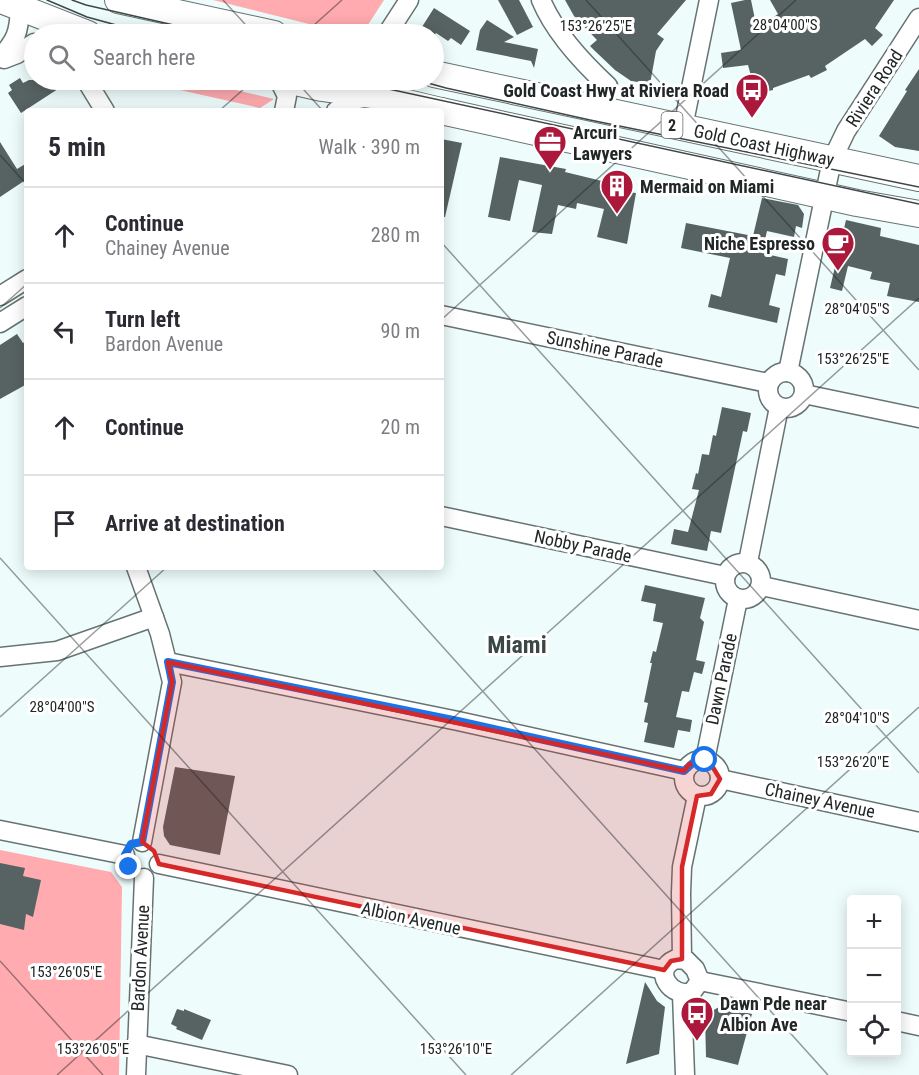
<!DOCTYPE html>
<html lang="en">
<head>
<meta charset="utf-8">
<style>
	:root { --surface:#fff; --page:#f2f2f3; --text:#2b2b33; --muted:#7c7c81; --line:#e1e1e2 }
	body { margin:0; font-family:"Roboto Condensed",sans-serif; background:var(--page); color:var(--text) }
	.controls { position:absolute; right:18px; bottom:18px; display:grid; overflow:hidden; border-radius:6px; box-shadow:0 3px 15px #0003 }
	.controls button { width:54px; height:54px; display:grid; place-items:center; padding:0; border:0; border-bottom:2px solid var(--line); background:var(--surface); color:var(--text); font:30px sans-serif }
	.stop { position:absolute; width:18px; height:18px; margin:-14px; border:4px solid #1a73e8; border-radius:50%; background:#fff }
	.stop.end { background:#1a73e8; border-color:#fff; box-shadow:0 2px 6px #0008 }
	.list { margin:0; padding:0; list-style:none }
	h2 { display:flex; justify-content:space-between; align-items:center; height:78px; margin:0; padding:0 24px; font-size:26px }
	h2 small { font-size:20px; font-weight:400; color:var(--muted) }
	.list li { display:grid; grid-template-columns:39px 1fr auto; gap:18px; align-items:center; box-sizing:border-box; height:96px; padding:0 24px; border-top:2px solid var(--line) }
	.list b { display:block; font-size:22px; white-space:nowrap }
	.list p { margin:0; font-size:20px; white-space:nowrap; color:var(--muted) }
	.list em { font-size:20px; font-style:normal; color:var(--muted) }
	.icon { flex:none; width:33px; height:33px; fill:none; stroke:currentColor; stroke-width:2; stroke-linecap:round; stroke-linejoin:round }
	.map { position:relative; flex:none; width:919px; height:1075px; overflow:hidden }
	.search { position:absolute; background:var(--surface); box-shadow:0 3px 15px #0003; left:24px; top:24px; width:420px; height:66px; display:flex; align-items:center; gap:15px; box-sizing:border-box; padding:0 21px; border-radius:33px; color:var(--muted); font-size:22px }
	.panel { position:absolute; background:var(--surface); box-shadow:0 3px 15px #0003; left:24px; top:108px; width:420px; height:462px; border-radius:6px }
	.map>svg:first-child { display:block }
	.green { fill:#ffabb0 }
	.building { fill:#576362 }
	.lines { fill:none; stroke-linecap:round; stroke-linejoin:round }
	.minor-casing { stroke:#677373; stroke-width:21 }
	.highway-casing { stroke:#677373; stroke-width:28 }
	.minor { stroke:#fff; stroke-width:18 }
	.highway { stroke:#fff; stroke-width:26 }
	.tram { stroke:#3f4646; stroke-width:1.5 }
	.route { stroke:#1a73e8; stroke-width:8 }
	.marked { fill:#d62828; fill-opacity:0.2; stroke:#d62828; stroke-width:4.5; stroke-linejoin:round }
	.ticks { fill:none; stroke:#212626; stroke-width:1.5; stroke-opacity:0.45 }
	.labels { text-anchor:middle; dominant-baseline:central; stroke-width:6; stroke-linejoin:round; paint-order:stroke }
	.shield { fill:#fff; stroke:#646767; stroke-width:1.5 }
	.shield-label { font-size:16px; font-weight:bold; fill:#212626 }
	.street-label { font-size:18px; fill:#212626; stroke:#fff }
	.poi-label { font-size:18px; font-weight:bold; fill:#212626; stroke:#fff; text-anchor:start }
	.district-label { font-size:24px; font-weight:bold; fill:#3b4646; stroke:#fff }
	.ticks-label { font-size:15px; text-anchor:middle; fill:#212626; stroke:#fff; stroke-width:6; stroke-linejoin:round; paint-order:stroke }
</style>
</head>
<body>
<div class="map">
<svg width="919" height="1075" viewBox="0 0 919 1075">
	<rect width="100%" height="100%" fill="#eefcfc"/>
	<g class="green">
		<polygon points="213,0 384,0 364,31 349,34"/>
		<polygon points="135,80 192,80 274,99 260,108"/>
		<polygon points="0,850 111,872 122,887 119,1075 0,1075"/>
	</g>
	<g class="building">
		<polygon points="498,0 519,0 533,27 517,35"/>
		<polygon points="565,0 686,0 657,34 664,39 656,51 650,84 631,81 615,70 596,52 590,46 597,40 574,16"/>
		<polygon points="745,0 751,0 757,29 778,14 770,0 894,0 875,28 883,35 872,46 865,39 825,66 827,70 811,78 809,75 773,88 773,90 756,94 748,65 723,68 721,53 741,50 731,3"/>
		<polygon points="434,8 470,31 461,45 451,38 448,41 436,33 434,36 434,34 428,34 420,30"/>
		<polygon points="487,20 514,37 504,42 538,49 534,68 531,61 476,50 480,30"/>
		<polygon points="919,69 919,151 895,147 879,136 907,91 905,90"/>
		<polygon points="20,78 23,83 29,80 56,80 61,87 21,113 8,93 12,90 9,85"/>
		<polygon points="441,139 462,143 445,217 441,217"/>
		<polygon points="0,142 17,169 27,163 27,179 0,197"/>
		<polygon points="500,157 566,169 565,172 602,181 600,189 636,193 627,244 597,237 604,209 577,203 576,209 558,205 552,234 532,232 542,185 519,180 510,221 488,217"/>
		<polygon points="762,198 798,205 804,214 802,228 796,226 794,237 767,231 762,253 788,259 785,276 776,274 769,305 780,308 777,323 708,307 711,294 721,297 730,258 681,248 686,223 753,236"/>
		<polygon points="846,220 881,228 880,236 919,245 919,302 887,296 890,283 870,279 872,272 848,266 842,291 830,288"/>
		<polygon points="17,334 23,343 27,341 27,384 0,399 0,345"/>
		<polygon points="722,407 751,413 747,432 743,431 721,533 711,531 707,551 671,544 674,529 688,532 699,490 692,489 696,473 698,474 702,454 709,455 713,435 716,436"/>
		<polygon points="645,585 705,598 700,618 704,622 696,660 705,662 702,674 694,672 689,692 682,691 676,717 692,720 690,732 678,730 674,748 644,742 648,723 644,722 648,703 644,702 652,663 650,663 653,651 656,652 663,623 653,621 656,604 641,601"/>
		<polygon points="175,767 235,776 220,855 170,845 164,836 163,827"/>
		<polygon points="0,863 25,868 23,876 41,880 33,917 26,914 24,930 0,924"/>
		<polygon points="645,982 657,1001 665,1007 659,1054 626,1064"/>
		<polygon points="719,1007 752,1014 738,1065 706,1057 705,1015"/>
		<polygon points="177,1009 184,1011 184,1009 211,1020 202,1040 176,1029 177,1027 171,1024"/>
	</g>
	<g class="lines">
		<g class="minor-casing">
			<g id="minor">
				<path d="M 541,0 C 554,31 583,63 608,86"/>
				<polyline points="387,34 409,0"/>
				<path d="M 0,58 C 16,40 19,33 20,8"/>
				<polyline points="4,59 17,54 34,43"/>
				<polyline points="86,80 105,111"/>
				<polyline points="279,80 287,96 284,111"/>
				<polyline points="336,111 354,100 370,97"/>
				<polyline points="683,127 709,0"/>
				<polyline points="0,296 27,279"/>
				<polyline points="441,315 768,383"/>
				<polyline points="0,323 27,306"/>
				<circle cx="786" cy="390" r="18"/>
				<polyline points="788,372 832,160 846,131 919,18"/>
				<polyline points="804,394 919,418"/>
				<polyline points="441,516 725,576"/>
				<polyline points="748,562 779,407"/>
				<circle cx="743" cy="581" r="18"/>
				<polyline points="136,567 160,634 172,682 142,842"/>
				<polyline points="762,586 919,620"/>
				<polyline points="0,657 57,651 154,617"/>
				<polyline points="168,662 458,721 684,771"/>
				<circle cx="702" cy="778" r="18"/>
				<polyline points="705,760 738,599"/>
				<polyline points="720,779 919,822"/>
				<polyline points="0,830 125,855"/>
				<polyline points="159,864 664,970"/>
				<path d="M 676,959 L 686,960 L 695,969 L 700,981 L 692,992 C 672,999 650,970 676,959 Z"/>
				<polyline points="682,959 681,893 682,867 697,796"/>
				<polyline points="700,981 852,1012"/>
				<polyline points="682,994 685,1075"/>
				<polyline points="896,1021 919,1026"/>
				<polyline points="136,1044 288,1075"/>
				<polyline points="136,1075 144,878"/>
			</g>
		</g>
		<g class="highway-casing">
			<g id="highway">
				<polyline points="1,0 88,34"/>
				<polyline points="118,0 274,34"/>
				<polyline points="434,74 919,178"/>
				<polyline points="287,80 322,88 378,96 441,111"/>
				<polyline points="441,111 857,203 919,214"/>
			</g>
		</g>
		<use href="#minor" class="minor"/>
		<use href="#highway" class="highway"/>
		<g class="tram">
			<polyline points="47,0 87,17 149,34"/>
			<polyline points="72,0 86,5 213,34"/>
			<polyline points="347,80 919,204"/>
			<polyline points="417,80 446,88 590,120 919,187"/>
		</g>
	</g>
	<g class="lines">
		<polyline class="route" points="129,867 125,855 131,844 142,842 172,682 168,662 458,721 684,771 695,761 705,760"/>
	</g>
	<path class="marked" d="M 168,662 L 684,771 L 689,764 L 709,761 L 720,779 L 711,794 L 697,796 L 682,867 L 682,959 L 671,961 L 664,970 L 159,864 L 154,851 L 142,842 L 172,682 Z"/>
	<path class="ticks" d="M 223,0 L 254,34M 586,0 L 919,370M 304,34 L 342,0M 295,80 L 323,111M 219,111 L 254,80M 0,155 L 27,185M 441,242 L 919,773M 0,308 L 27,284M 441,320 L 796,0M 0,558 L 466,1075M 371,567 L 828,1075M 0,717 L 167,567M 0,961 L 103,1075M 57,1075 L 919,298M 511,1075 L 919,707"/>
	<defs>
		<g id="bus-pin" transform="scale(1.725)"><path d="M0 17L-7.5 6A9.5 9.5 0 1 1 7.5 6Z" fill="#ac173c" stroke="#fff"/><path d="M-5-6H5V4H4V6H2V4H-2V6H-4V4H-5ZM-3.5-4V0h7V-4ZM-3.5 1.2v1.5H-2V1.2ZM2 1.2v1.5H3.5V1.2Z" fill="#fff"/></g>
		<g id="office-pin" transform="scale(1.725)"><path d="M0 17L-7.5 6A9.5 9.5 0 1 1 7.5 6Z" fill="#ac173c" stroke="#fff"/><path d="M-6-3h4V-5.5h4V-3h4V5H-6ZM-1-4.5V-3h2v-1.5ZM-6 0V1H6V0Z" fill="#fff"/></g>
		<g id="building-pin" transform="scale(1.725)"><path d="M0 17L-7.5 6A9.5 9.5 0 1 1 7.5 6Z" fill="#ac173c" stroke="#fff"/><path d="M-4-6H4V6H1V3H-1V6H-4ZM-2.5-4.3h1.7v1.8h-1.7ZM.8-4.3h1.7v1.8H.8ZM-2.5-1h1.7V.8h-1.7ZM.8-1h1.7V.8H.8Z" fill="#fff"/></g>
		<g id="cafe-pin" transform="scale(1.725)"><path d="M0 17L-7.5 6A9.5 9.5 0 1 1 7.5 6Z" fill="#ac173c" stroke="#fff"/><path d="M-5.5-4.5H6V0H3Q3 3.5 0 3.5H-2.5Q-5.5 3.5-5.5 0ZM3-3.2v2h1.7v-2ZM-6 4.5H4V6H-6Z" fill="#fff"/></g>
	</defs>
	<g fill-rule="evenodd">
		<use href="#bus-pin" x="752" y="90"/>
		<use href="#office-pin" x="550" y="142"/>
		<use href="#building-pin" x="617" y="186"/>
		<use href="#cafe-pin" x="838" y="243"/>
		<use href="#bus-pin" x="697" y="1013"/>
	</g>
	<g class="labels">
		<rect class="shield" x="661.5" y="112" width="21" height="26" rx="4.5"/>
		<g class="shield-label">
			<text x="672" y="125">2</text>
		</g>
		<g class="street-label">
			<text transform="translate(874 88) rotate(-57)">Riviera Road</text>
			<text transform="translate(764 145) rotate(12)">Gold Coast Highway</text>
			<text transform="translate(605 349) rotate(12)">Sunshine Parade</text>
			<text transform="translate(583 546) rotate(12)">Nobby Parade</text>
			<text transform="translate(721 679) rotate(-78)">Dawn Parade</text>
			<text transform="translate(820 800) rotate(12)">Chainey Avenue</text>
			<text transform="translate(411 918) rotate(12)">Albion Avenue</text>
			<text transform="translate(140 958) rotate(-87)">Bardon Avenue</text>
		</g>
		<g class="poi-label">
			<text x="729" y="90" text-anchor="end">Gold Coast Hwy at Riviera Road</text>
			<text x="573" y="132">Arcuri<tspan x="573" dy="21">Lawyers</tspan></text>
			<text x="640" y="186">Mermaid on Miami</text>
			<text x="815" y="243" text-anchor="end">Niche Espresso</text>
			<text x="720" y="1003">Dawn Pde near<tspan x="720" dy="21">Albion Ave</tspan></text>
		</g>
		<g class="district-label">
			<text x="517" y="645">Miami</text>
		</g>
	</g>
	<g class="ticks-label">
		<text x="785" y="30">28°04'00"S</text>
		<text x="596" y="31">153°26'25"E</text>
		<text x="857" y="314">28°04'05"S</text>
		<text x="853" y="364">153°26'25"E</text>
		<text x="62" y="712">28°04'00"S</text>
		<text x="857" y="723">28°04'10"S</text>
		<text x="853" y="767">153°26'20"E</text>
		<text x="66" y="977">153°26'05"E</text>
		<text x="93" y="1054">153°26'05"E</text>
		<text x="456" y="1054">153°26'10"E</text>
	</g>
</svg>
<div class="controls">
<button>+</button>
<button>−</button>
<button><svg class="icon" aria-label="locate" viewBox="0 0 24 24"><circle cx="12" cy="12" r="6"/><path d="M12 2v4M12 18v4M2 12h4M18 12h4"/></svg></button>
</div>
<div class="stop" style="left:705px;top:760px"></div>
<div class="stop end" style="left:129px;top:867px"></div>
<div class="search"><svg class="icon" aria-label="search" viewBox="0 0 24 24"><circle cx="10" cy="10" r="6"/><path d="M15 15l6 6"/></svg>Search here</div>
<section class="panel">
<h2>5 min<small>Walk · 390 m</small></h2>
<ul class="list">
<li><svg class="icon" aria-label="ahead" viewBox="0 0 24 24"><path d="M12 20V5M6 11l6-6 6 6"/></svg><div><b>Continue</b><p>Chainey Avenue</p></div><em>280 m</em></li>
<li><svg class="icon" aria-label="left" viewBox="0 0 24 24"><path d="M17 20v-9H6M10 6l-5 5 5 5"/></svg><div><b>Turn left</b><p>Bardon Avenue</p></div><em>90 m</em></li>
<li><svg class="icon" aria-label="ahead" viewBox="0 0 24 24"><path d="M12 20V5M6 11l6-6 6 6"/></svg><div><b>Continue</b></div><em>20 m</em></li>
<li><svg class="icon" aria-label="arrive" viewBox="0 0 24 24"><path d="M6 21V4h12l-3 4 3 4H6"/></svg><div><b>Arrive at destination</b></div></li>
</ul>
</section>
</div>
</body>
</html>
